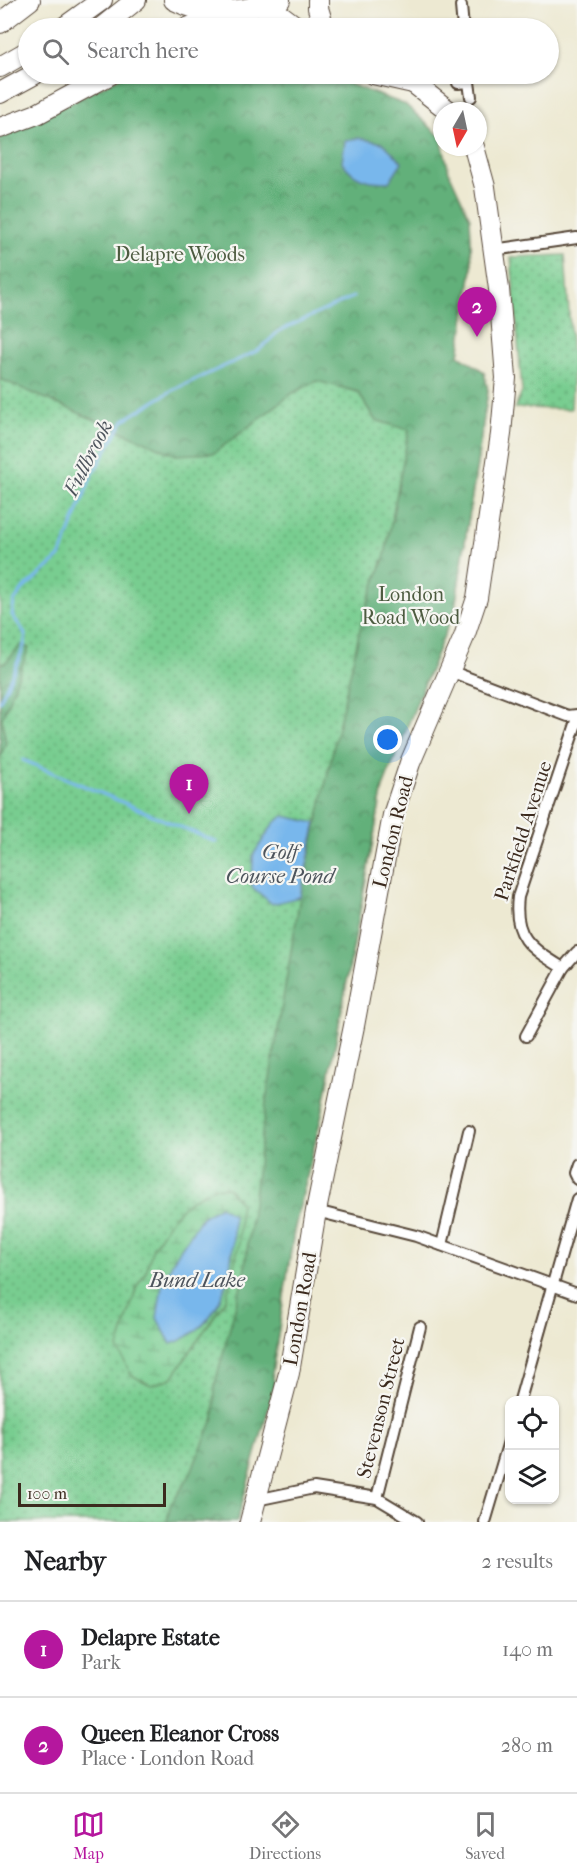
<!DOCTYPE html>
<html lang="en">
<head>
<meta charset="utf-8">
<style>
	:root { --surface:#fff; --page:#f6f6f6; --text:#202124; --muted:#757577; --line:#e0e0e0; --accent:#b5179e }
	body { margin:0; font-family:"IM FELL French Canon",serif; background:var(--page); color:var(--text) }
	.controls { position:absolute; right:18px; bottom:18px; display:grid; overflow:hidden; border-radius:12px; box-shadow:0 2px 4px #0004 }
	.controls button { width:54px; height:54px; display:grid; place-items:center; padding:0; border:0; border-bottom:2px solid var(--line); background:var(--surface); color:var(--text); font:30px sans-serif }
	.compass { position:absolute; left:433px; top:102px; width:54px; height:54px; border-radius:50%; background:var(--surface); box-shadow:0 2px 4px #0004; rotate:189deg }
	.scale { position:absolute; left:18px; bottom:15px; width:148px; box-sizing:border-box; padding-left:6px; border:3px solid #3b2a1e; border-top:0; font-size:16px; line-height:21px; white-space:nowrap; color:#3b2a1e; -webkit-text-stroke:4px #f6f6f2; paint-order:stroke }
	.you { position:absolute; left:388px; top:740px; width:21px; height:21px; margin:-15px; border:4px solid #fff; border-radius:50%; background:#1a73e8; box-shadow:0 0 0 9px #1a73e833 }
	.badge { display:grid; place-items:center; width:39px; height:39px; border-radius:50%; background:var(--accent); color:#fff; font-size:20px; font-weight:700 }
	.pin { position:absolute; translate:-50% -50px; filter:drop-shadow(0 2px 3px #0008) }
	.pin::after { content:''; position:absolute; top:32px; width:21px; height:18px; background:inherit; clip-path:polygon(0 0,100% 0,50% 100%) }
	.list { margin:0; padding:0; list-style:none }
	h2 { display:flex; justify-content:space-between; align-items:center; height:78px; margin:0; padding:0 24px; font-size:26px }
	h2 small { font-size:20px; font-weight:400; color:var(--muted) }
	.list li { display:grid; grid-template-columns:39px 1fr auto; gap:18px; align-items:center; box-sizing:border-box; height:96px; padding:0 24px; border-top:2px solid var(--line) }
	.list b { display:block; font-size:22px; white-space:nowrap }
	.list p { margin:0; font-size:20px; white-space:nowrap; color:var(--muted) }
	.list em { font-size:20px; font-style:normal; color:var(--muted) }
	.icon { flex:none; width:33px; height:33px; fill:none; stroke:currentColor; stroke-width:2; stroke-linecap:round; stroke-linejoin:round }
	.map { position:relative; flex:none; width:577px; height:1522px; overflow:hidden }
	.search { position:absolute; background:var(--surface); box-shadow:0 2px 4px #0004; left:18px; right:18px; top:18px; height:66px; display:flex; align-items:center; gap:15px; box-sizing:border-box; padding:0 21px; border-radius:33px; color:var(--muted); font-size:22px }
	.sheet { height:270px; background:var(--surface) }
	nav { display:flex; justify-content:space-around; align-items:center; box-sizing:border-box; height:84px; border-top:2px solid var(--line); background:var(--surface); font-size:16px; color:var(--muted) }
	nav a { display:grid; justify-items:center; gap:3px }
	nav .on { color:var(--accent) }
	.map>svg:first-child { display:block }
	.grass { fill:url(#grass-dots); stroke:#5a7c57; stroke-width:1.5 }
	.forest { fill:url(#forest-crowns); stroke:#4e6d4c; stroke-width:1.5 }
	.wetland { fill:url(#wetland-marsh); stroke:#5a7c57; stroke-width:1.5 }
	.water { fill:#78b7ec; stroke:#5a7085; stroke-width:1.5 }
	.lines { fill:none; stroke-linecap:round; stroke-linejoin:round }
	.stream { stroke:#78b7ec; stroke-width:3 }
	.street-casing { stroke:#564739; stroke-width:14 }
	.highway-casing { stroke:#564739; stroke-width:22 }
	.street { stroke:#fff; stroke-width:10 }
	.highway { stroke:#fff; stroke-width:20 }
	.labels { text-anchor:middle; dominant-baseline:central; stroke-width:4.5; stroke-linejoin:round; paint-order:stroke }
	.park-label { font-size:20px; fill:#4d5b40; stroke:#f6f6f2 }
	.street-label { font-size:20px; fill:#3b2a1e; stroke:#f6f6f2 }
	.water-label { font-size:21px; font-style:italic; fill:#4d545c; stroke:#f6f6f2 }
</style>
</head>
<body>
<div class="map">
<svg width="577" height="1522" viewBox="0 0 577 1522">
	<defs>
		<pattern id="grass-dots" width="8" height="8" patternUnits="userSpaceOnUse" patternTransform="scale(1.5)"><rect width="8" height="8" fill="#78cd90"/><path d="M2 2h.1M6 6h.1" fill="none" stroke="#64a775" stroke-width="1.8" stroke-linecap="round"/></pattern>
		<pattern id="forest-crowns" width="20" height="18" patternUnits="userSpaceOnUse" patternTransform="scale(1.5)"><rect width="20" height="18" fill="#62b07a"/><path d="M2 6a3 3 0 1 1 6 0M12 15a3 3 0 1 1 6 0" fill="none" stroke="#528f63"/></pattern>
		<pattern id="wetland-marsh" width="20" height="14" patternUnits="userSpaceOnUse" patternTransform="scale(1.5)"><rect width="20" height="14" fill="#78cd90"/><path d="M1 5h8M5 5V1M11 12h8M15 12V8" fill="none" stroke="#64a775"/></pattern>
	</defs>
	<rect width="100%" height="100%" fill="#f6f6f2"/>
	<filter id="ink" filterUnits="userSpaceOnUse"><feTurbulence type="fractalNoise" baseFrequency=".0167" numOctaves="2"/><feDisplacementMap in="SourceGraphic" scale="12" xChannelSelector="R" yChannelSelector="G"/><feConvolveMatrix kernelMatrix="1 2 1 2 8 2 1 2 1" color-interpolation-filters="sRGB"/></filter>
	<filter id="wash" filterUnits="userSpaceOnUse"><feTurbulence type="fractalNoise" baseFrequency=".008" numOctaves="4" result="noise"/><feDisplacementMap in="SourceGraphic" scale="24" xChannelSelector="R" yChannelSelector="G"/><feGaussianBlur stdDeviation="1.35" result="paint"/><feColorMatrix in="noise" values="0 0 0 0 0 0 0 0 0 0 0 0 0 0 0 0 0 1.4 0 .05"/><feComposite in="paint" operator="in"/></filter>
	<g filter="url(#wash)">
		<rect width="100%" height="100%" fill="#ede9d2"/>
		<g class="grass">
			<polygon points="127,74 470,218 472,269 459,355 484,372 488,391 455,608 383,787 324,1105 294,1231 272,1374 275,1385 237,1522 0,1522 0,138"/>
			<polygon points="565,255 573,370 571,409 515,408 522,391 511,257"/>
		</g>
		<g class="forest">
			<polygon points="127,74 323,74 406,105 441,137 449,172 470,218 472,269 459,355 484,372 488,391 455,608 383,787 324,1105 294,1231 272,1374 275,1385 237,1522 167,1522 170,1506 189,1477 214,1417 215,1384 244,1274 266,1102 300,897 363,616 385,555 409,430 375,420 358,392 317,381 293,393 214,453 176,455 0,379 0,138"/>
			<polygon points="21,645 29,648 2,719 6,743 0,758 0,663 5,663"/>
		</g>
		<polygon class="wetland" points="214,1187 228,1188 240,1203 239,1244 226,1299 172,1378 151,1385 131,1375 118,1348 137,1286 146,1272 153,1247 172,1218 188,1202"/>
		<g class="water">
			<path d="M 358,138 L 383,143 L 402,162 L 389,182 C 367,182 355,180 342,162 L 345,141 Z"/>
			<polygon points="284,816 316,823 300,897 272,904 252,887 253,855 274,823"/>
			<path d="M 220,1206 L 233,1215 C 235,1265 226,1326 171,1344 L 157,1318 L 162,1285 L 174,1259 L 202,1217 Z"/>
		</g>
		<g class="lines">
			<g class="stream">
				<path d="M 0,701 C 5,688 29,644 25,635 C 23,628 16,621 12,615 L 14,602 L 23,589 L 60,557 L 92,475 L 124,420 L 171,391 L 259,350 L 279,331 L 353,297"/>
				<polyline points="23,760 216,842"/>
			</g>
		</g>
	</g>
	<g filter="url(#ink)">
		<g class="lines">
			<g class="street-casing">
				<g id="street">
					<polyline points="461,6 463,28"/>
					<polyline points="458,83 469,82 471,97"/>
					<polyline points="424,88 435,74"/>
					<polyline points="493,250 577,238"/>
					<polyline points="450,671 568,716 577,715"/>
					<path d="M 563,968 C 531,948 513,938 518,897 L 577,721"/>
					<polyline points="526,1036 563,968 577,952"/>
					<polyline points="577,1164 574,1173 577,1179"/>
					<polyline points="316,1211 416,1236 577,1294"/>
					<polyline points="442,1245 469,1131"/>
					<polyline points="520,1400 577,1199"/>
					<polyline points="377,1498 420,1327"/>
					<polyline points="256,1500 314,1488 377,1498 417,1522"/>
					<polyline points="485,1522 510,1438"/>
				</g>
			</g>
			<g class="highway-casing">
				<g id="highway">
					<path d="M 174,0 C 208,18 245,12 280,0"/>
					<polyline points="318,0 318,8 324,28"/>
					<polyline points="262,6 282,16 298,28"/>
					<polyline points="0,23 30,0"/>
					<polyline points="63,28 102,0"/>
					<polyline points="101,28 136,0"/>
					<polyline points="187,28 226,13"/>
					<polyline points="0,67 28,51"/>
					<polyline points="373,74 413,83"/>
					<polyline points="402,74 449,111"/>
					<polyline points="0,93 35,74"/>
					<polyline points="0,128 37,114 111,74"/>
					<polyline points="250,1522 289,1373 316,1211 354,1026 393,815 410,763 464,637 477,598 501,434 506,378 499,289 485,187 474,147"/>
				</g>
			</g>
			<use href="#street" class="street"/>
			<use href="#highway" class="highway"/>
		</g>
	</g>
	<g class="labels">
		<g class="park-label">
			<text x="180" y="254">Delapre Woods</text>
			<text x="411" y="594">London<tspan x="411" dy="23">Road Wood</tspan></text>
		</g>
		<g class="street-label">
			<text transform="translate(523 831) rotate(-72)">Parkfield Avenue</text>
			<text transform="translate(393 832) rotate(-76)">London Road</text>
			<text transform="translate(300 1309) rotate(-80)">London Road</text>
			<text transform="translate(381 1408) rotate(-76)">Stevenson Street</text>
		</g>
		<g class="water-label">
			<text transform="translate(88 458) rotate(-63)">Fullbrook</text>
			<text x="280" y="852">Golf<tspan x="280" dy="24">Course Pond</tspan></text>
			<text x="197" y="1280">Bund Lake</text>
		</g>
	</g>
</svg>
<div class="controls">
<button><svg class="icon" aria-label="locate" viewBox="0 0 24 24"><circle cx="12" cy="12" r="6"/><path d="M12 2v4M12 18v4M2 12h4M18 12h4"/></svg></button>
<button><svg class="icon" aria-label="layers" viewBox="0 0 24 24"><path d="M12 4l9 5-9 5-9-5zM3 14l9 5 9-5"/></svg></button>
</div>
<svg class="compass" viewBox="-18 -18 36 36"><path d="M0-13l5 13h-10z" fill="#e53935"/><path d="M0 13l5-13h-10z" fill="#757577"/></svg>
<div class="scale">100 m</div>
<div class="you"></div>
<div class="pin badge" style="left:189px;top:814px">1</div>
<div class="pin badge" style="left:477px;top:337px">2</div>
<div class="search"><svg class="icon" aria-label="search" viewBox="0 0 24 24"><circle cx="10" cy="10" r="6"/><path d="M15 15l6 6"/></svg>Search here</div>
</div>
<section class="sheet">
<h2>Nearby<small>2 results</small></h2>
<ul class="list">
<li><span class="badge">1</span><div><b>Delapre Estate</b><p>Park</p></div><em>140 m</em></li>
<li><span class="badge">2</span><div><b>Queen Eleanor Cross</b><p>Place · London Road</p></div><em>280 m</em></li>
</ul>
</section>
<nav>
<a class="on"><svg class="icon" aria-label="map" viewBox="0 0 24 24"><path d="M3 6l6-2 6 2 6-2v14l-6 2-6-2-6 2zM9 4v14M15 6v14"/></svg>Map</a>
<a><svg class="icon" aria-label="directions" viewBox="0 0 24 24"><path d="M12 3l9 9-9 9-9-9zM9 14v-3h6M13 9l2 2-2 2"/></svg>Directions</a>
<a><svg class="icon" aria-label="saved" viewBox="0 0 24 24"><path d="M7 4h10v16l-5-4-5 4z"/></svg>Saved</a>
</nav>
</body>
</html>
